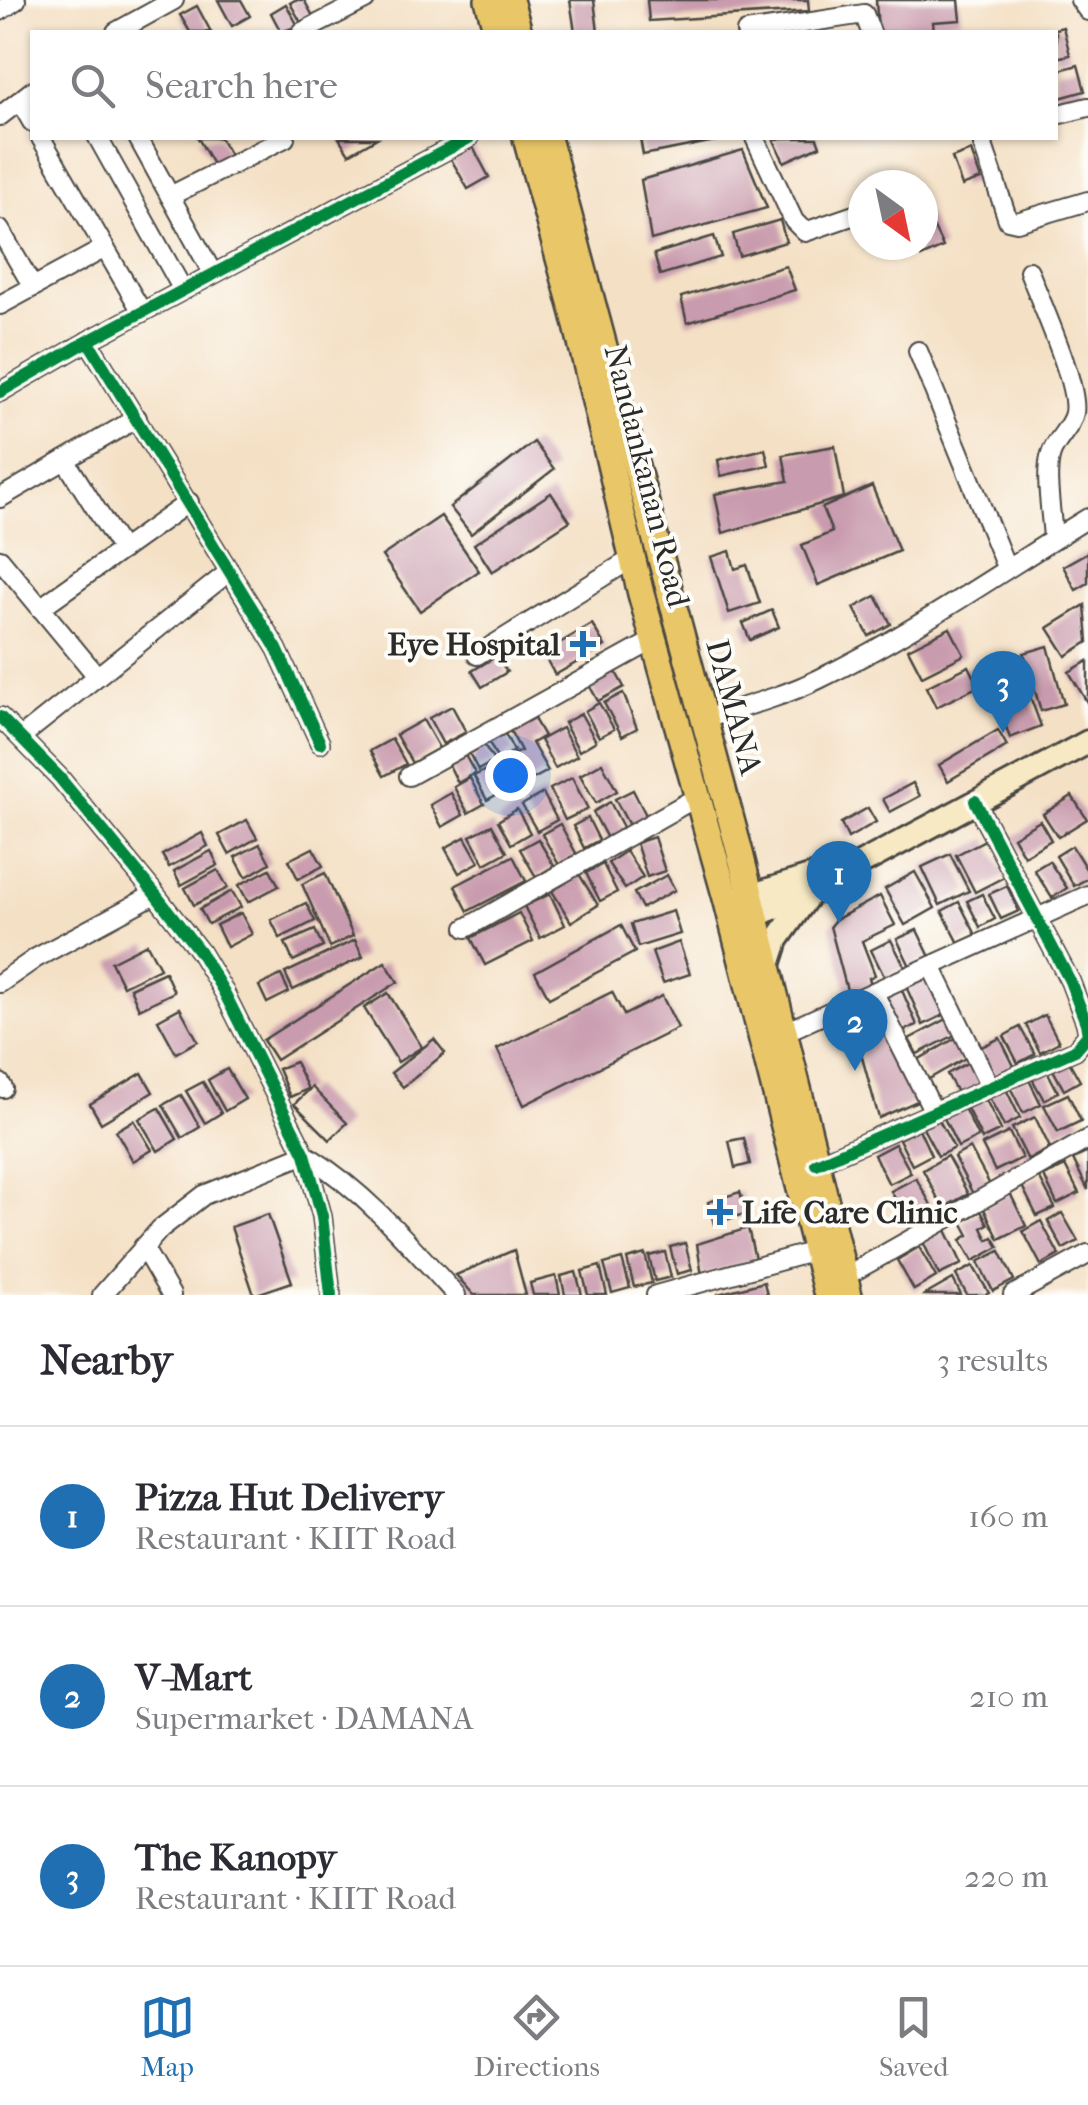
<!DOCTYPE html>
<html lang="en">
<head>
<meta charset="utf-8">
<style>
	:root { --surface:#fff; --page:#f2f2f3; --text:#2b2b33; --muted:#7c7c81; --line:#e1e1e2; --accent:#1f6fb2 }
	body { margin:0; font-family:"IM FELL French Canon",serif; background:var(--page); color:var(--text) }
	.compass { position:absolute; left:848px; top:170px; width:90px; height:90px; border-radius:50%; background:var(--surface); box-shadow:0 2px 8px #0004; rotate:147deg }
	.you { position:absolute; left:510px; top:775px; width:35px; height:35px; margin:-25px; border:8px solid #fff; border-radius:50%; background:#1a73e8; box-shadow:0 0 0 15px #1a73e833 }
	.badge { display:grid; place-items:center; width:65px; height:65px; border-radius:50%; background:var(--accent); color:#fff; font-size:32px; font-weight:700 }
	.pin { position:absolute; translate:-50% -82px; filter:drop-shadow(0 2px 5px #0008) }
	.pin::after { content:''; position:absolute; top:52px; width:35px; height:30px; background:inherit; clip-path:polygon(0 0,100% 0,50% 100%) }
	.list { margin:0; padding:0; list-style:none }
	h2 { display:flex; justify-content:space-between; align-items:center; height:130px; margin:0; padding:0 40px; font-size:42px }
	h2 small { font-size:32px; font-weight:400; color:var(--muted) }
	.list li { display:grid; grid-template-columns:65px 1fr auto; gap:30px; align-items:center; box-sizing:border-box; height:180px; padding:0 40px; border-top:2px solid var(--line) }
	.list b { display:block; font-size:38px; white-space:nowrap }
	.list p { margin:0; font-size:32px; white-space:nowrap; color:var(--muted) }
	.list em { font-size:32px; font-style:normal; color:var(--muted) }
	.icon { flex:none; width:55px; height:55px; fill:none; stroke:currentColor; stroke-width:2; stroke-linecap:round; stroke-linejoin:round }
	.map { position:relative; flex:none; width:1088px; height:1295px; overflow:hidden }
	.search { position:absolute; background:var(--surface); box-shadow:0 2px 8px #0004; left:30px; right:30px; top:30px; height:110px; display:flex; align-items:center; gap:25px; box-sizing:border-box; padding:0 35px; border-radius:0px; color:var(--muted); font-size:38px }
	.sheet { height:670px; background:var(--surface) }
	nav { display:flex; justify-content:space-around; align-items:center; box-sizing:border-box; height:140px; border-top:2px solid var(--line); background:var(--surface); font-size:28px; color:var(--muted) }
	nav a { display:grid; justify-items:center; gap:5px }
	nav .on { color:var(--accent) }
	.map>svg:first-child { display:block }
	.building { fill:#c99bae }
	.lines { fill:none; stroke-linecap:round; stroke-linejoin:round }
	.minor-casing { stroke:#494642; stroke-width:22 }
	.secondary-casing { stroke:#494642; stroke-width:28 }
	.primary-casing { stroke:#494642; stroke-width:30 }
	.minor { stroke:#fff; stroke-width:18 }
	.secondary { stroke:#f6e9c3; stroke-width:22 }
	.primary { stroke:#e9c769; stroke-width:25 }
	.cycleway-casing { stroke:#fdfcf7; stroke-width:19 }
	.cycleway { stroke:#00873e; stroke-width:12 }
	.poi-dot { fill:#1f6fb2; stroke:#fdfcf7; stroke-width:4 }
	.labels { text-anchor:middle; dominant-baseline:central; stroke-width:8; stroke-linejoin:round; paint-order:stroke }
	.street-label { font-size:32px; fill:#2b2b2b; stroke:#fdfcf7 }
	.poi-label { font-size:32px; font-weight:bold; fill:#2b2b2b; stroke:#fdfcf7; text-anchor:end }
</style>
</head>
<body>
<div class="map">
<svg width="1088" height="1295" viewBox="0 0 1088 1295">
	<rect width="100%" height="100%" fill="#fdfcf7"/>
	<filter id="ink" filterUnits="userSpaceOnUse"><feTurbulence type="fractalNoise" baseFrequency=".01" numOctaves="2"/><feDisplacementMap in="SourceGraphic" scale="20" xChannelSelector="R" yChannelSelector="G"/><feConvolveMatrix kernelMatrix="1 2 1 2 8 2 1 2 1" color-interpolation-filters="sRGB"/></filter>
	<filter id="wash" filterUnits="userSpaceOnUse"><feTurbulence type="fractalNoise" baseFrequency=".0048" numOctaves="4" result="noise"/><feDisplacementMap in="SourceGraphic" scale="40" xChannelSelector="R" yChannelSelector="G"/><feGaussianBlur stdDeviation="2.25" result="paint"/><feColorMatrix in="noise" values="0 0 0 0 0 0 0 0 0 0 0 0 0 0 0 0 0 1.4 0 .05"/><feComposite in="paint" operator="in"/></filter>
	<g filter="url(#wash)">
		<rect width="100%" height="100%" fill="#f4e0c5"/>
		<g id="blocks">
			<g class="building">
				<polygon points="218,0 241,0 250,16 232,26"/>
				<polygon points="295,0 304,0 315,20 303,26 290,3"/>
				<polygon points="570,0 594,0 598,32 575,32"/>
				<polygon points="647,0 808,0 809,11 649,21"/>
				<polygon points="876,0 959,0 961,20 933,22 934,32 878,32"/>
				<polygon points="286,4 298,26 281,32 271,13"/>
				<polygon points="197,6 211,32 190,32 180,15"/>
				<polygon points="1063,27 1070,55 1056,58 1056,32 1047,31"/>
				<polygon points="1078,65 1085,91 1056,99 1056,71"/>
				<polygon points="198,138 220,138 232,159 215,168"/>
				<polygon points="339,138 377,138 349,154"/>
				<polygon points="640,138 719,138 720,140 643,155"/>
				<polygon points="781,138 817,138 820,146 784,162 774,140"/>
				<polygon points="473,147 489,177 468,189 451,159"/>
				<polygon points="743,150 767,208 651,240 641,180"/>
				<polygon points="971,151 981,179 962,186 952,158"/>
				<polygon points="923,205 943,247 921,257 916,245 923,245"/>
				<polygon points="780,220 786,242 739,256 733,234"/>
				<polygon points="714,236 721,257 660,275 654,254"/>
				<polygon points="786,266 795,290 687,323 681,297"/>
				<polygon points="534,442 554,469 471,534 450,507"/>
				<polygon points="835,446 844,497 723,533 715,494 788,481 783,455"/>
				<polygon points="765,449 769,465 721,476 718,460"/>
				<polygon points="872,486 899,551 818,585 802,545 832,532 822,508"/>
				<polygon points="551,493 570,521 492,572 474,544"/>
				<polygon points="441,516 479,571 420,611 382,556"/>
				<polygon points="730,551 735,569 747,565 760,603 729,613 711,557"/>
				<polygon points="1088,552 1088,583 1076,590 1063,566"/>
				<polygon points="876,596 891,624 869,636 854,608"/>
				<polygon points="1085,605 1088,642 1066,656 1048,628"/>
				<polygon points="772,610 779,627 750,640 743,623"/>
				<polygon points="592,624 605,646 555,675 543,653"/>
				<polygon points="950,628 964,655 922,676 908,649"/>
				<polygon points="1048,646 1064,704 1041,711 1024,653"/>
				<polygon points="497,656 507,672 482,687 472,671"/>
				<polygon points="1088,661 1088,704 1069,672"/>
				<polygon points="969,666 979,686 936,707 926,687"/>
				<polygon points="613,667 624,687 598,701 587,681"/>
				<polygon points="1021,672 1041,726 1010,738 990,684"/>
				<polygon points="623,693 637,728 622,736 604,703"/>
				<polygon points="599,703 614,729 599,737 585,711"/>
				<polygon points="452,706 466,732 443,744 429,718"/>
				<polygon points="530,712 544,736 532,743 548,771 527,782 512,755 521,751 507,725"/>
				<polygon points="581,714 596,741 579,751 564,723"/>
				<polygon points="423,720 439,748 412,763 396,735"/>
				<polygon points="562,728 577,756 555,768 540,740"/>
				<polygon points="503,730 514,751 498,760 487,738"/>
				<polygon points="998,730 1007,746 948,781 939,765"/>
				<polygon points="392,739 406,764 384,776 370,751"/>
				<polygon points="482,741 494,761 478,770 467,749"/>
				<polygon points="462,750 475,773 458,783 446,759"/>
				<polygon points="508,757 521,781 506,790 493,765"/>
				<polygon points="602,763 617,791 596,803 580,775"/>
				<polygon points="490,768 503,791 487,800 474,776"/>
				<polygon points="470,778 484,804 468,813 454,787"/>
				<polygon points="572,778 588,809 565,820 550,789"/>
				<polygon points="913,783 920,796 890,812 883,799"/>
				<polygon points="633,790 648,819 631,829 615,799"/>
				<polygon points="451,793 463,815 442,827 430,805"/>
				<polygon points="543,793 557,820 537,831 522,805"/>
				<polygon points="1072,796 1087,819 1058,837 1043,814"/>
				<polygon points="610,802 626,833 609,842 593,812"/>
				<polygon points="868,808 876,822 848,838 841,823"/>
				<polygon points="517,809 530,833 511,844 498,821"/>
				<polygon points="588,818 599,840 584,848 573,826"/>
				<polygon points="247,820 257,838 229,854 219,835"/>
				<polygon points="1040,821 1051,840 1024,856 1013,837"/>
				<polygon points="560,824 577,855 559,865 542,834"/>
				<polygon points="492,825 507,852 485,864 470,836"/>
				<polygon points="202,833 208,846 169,867 162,855"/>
				<polygon points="465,837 479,862 459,873 445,848"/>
				<polygon points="654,837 665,871 647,877 636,843"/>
				<polygon points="538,839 554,866 536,877 520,849"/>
				<polygon points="987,839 1006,876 975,892 956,855"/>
				<polygon points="260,844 270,863 246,877 235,857"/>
				<polygon points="1072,846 1088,872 1088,878 1074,886 1056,856"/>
				<polygon points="313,848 323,866 298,879 289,860"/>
				<polygon points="211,851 218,865 181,885 174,871"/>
				<polygon points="626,851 643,877 625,889 608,863"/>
				<polygon points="950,854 969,891 940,905 922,867"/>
				<polygon points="513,856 526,881 468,911 455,886"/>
				<polygon points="1049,861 1067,888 1052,898 1034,870"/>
				<polygon points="603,864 617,892 600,901 586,873"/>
				<polygon points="270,869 279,886 248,902 239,885"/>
				<polygon points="218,870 228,888 194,905 185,888"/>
				<polygon points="915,872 935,908 905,925 885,889"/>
				<polygon points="325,873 353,936 330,947 302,884"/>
				<polygon points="579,874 598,905 571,922 552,891"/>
				<polygon points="667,875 675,890 642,908 634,893"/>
				<polygon points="1007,886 1019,911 1001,919 989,894"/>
				<polygon points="232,891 241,907 208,924 200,909"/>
				<polygon points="550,894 565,925 540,938 524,906"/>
				<polygon points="982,894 995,919 980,927 967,901"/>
				<polygon points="880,896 895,925 862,941 875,975 869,978 873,989 869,991 865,986 848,994 830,926 835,920"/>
				<polygon points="959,902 976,935 959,943 942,911"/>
				<polygon points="306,903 315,921 280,938 271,920"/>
				<polygon points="673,911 680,934 638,947 631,924"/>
				<polygon points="241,913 252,934 227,947 216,925"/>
				<polygon points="519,913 533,941 485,965 471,938"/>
				<polygon points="621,925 635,952 549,998 535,972"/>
				<polygon points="315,930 323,947 293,961 285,943"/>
				<polygon points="917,930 930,957 910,966 897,939"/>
				<polygon points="355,940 363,957 293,990 285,973"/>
				<polygon points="891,940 905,967 885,978 871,950"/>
				<polygon points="679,942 690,974 663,983 652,952"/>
				<polygon points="147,944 160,968 123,986 111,962"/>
				<polygon points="385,962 398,982 276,1060 263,1040"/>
				<polygon points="165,972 174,992 139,1009 130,988"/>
				<polygon points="926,974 944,1015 923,1025 905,984"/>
				<polygon points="281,975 289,992 267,1003 259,986"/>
				<polygon points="901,988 917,1025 898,1033 882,997"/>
				<polygon points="612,992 624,1015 662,996 678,1028 524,1105 497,1049"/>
				<polygon points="388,993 422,1047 398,1062 364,1008"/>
				<polygon points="872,1007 922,1099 879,1118 851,1018"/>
				<polygon points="180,1008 198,1041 176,1053 158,1020"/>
				<polygon points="1045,1015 1059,1042 1040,1052 1026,1025"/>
				<polygon points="947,1019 955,1035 917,1054 909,1039"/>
				<polygon points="1020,1027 1035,1054 1018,1063 1004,1036"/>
				<polygon points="956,1038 967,1057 927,1080 916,1061"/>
				<polygon points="1000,1038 1014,1066 993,1076 979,1048"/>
				<polygon points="434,1039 445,1053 403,1087 391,1073"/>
				<polygon points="1067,1058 1080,1081 1064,1090 1051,1066"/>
				<polygon points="295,1062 308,1089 290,1097 278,1069"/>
				<polygon points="969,1062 981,1083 959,1096 947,1074"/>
				<polygon points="1045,1067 1058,1092 1044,1100 1030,1075"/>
				<polygon points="227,1069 245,1099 225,1111 208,1080"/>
				<polygon points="142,1073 153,1092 101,1123 90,1104"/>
				<polygon points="1027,1076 1041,1104 1023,1113 1009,1085"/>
				<polygon points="203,1082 221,1113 205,1123 186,1091"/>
				<polygon points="312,1087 347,1123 330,1140 294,1104"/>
				<polygon points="1005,1087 1020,1118 1004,1126 988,1095"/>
				<polygon points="1068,1094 1081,1121 1058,1132 1044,1105"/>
				<polygon points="181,1095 200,1127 182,1138 163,1105"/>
				<polygon points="984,1096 1001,1130 982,1139 966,1106"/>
				<polygon points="963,1106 978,1137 958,1147 943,1116"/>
				<polygon points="159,1108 177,1139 158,1151 139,1119"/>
				<polygon points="1035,1117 1050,1148 1028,1160 1012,1128"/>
				<polygon points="134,1120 152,1150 133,1161 116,1131"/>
				<polygon points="939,1120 954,1148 938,1156 923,1128"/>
				<polygon points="919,1129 931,1155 912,1165 899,1139"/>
				<polygon points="1009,1132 1022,1158 995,1171 982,1145"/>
				<polygon points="744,1138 750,1164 735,1168 729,1141"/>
				<polygon points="895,1144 911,1173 889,1184 874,1155"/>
				<polygon points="970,1148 990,1185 973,1194 954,1157"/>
				<polygon points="1088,1152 1088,1190 1073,1159"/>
				<polygon points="947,1156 968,1194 943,1208 923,1170"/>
				<polygon points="1065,1166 1079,1193 1057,1204 1044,1176"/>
				<polygon points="1039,1177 1055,1208 1037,1216 1022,1186"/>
				<polygon points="916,1178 934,1210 909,1224 891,1191"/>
				<polygon points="740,1192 747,1213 714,1224 708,1202"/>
				<polygon points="1010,1193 1026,1226 999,1239 983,1207"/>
				<polygon points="981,1211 988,1224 982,1228 988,1240 993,1237 999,1247 973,1261 961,1240 969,1235 962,1222"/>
				<polygon points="1062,1213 1078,1241 1063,1249 1048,1221"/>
				<polygon points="268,1214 292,1282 254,1295 231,1227"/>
				<polygon points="1041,1221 1059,1255 1041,1265 1023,1231"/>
				<polygon points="748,1228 755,1259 702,1276 697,1244"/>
				<polygon points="946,1230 962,1264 939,1275 923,1242"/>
				<polygon points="685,1243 692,1270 677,1274 670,1247"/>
				<polygon points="919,1247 936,1277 914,1290 897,1260"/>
				<polygon points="514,1250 526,1295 474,1295 456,1275"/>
				<polygon points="1000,1251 1014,1280 993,1291 978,1262"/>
				<polygon points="665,1252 671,1277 655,1281 649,1256"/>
				<polygon points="645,1254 652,1283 634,1287 627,1259"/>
				<polygon points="622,1259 630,1288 612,1293 604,1264"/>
				<polygon points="600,1266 607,1295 588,1295 582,1271"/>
				<polygon points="973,1266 989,1293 985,1295 967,1295 956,1275"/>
				<polygon points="576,1272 582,1295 565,1295 561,1276"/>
				<polygon points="556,1276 560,1295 533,1295 530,1283"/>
				<polygon points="953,1279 961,1295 925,1295"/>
				<polygon points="764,1282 767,1295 718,1295 718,1294"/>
			</g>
		</g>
	</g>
	<g filter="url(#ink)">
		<use href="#blocks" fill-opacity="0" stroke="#494642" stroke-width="2.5"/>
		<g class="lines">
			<g class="minor-casing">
				<g id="minor">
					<polyline points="1080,0 1088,11"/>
					<polyline points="0,11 16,0"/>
					<polyline points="116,32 174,0"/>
					<polyline points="302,32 365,0"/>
					<polyline points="746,32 864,14 871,32"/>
					<polyline points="20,101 32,122"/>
					<polyline points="1056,115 1088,107"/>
					<polyline points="0,116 32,91"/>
					<polyline points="41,138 142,312"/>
					<polyline points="98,138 183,290"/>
					<polyline points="138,138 213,274"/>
					<polyline points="755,138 794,221 805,232 863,212"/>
					<polyline points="985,138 983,145 1008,220 1017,222 1088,201"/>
					<polyline points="170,196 285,138"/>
					<polyline points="0,230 33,287"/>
					<path d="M 1029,271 C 1040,301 1079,385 1074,413 C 1071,428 1056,439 1051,454 C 1044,475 1052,516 1053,539"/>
					<polyline points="0,305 105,248"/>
					<polyline points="88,341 277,649 320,743"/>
					<polyline points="918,351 1006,567"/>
					<polyline points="0,392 88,341 469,138"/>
					<polyline points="65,460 122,550"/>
					<polyline points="0,498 137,418"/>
					<polyline points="0,559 97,676"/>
					<polyline points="40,608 189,502"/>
					<polyline points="477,655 633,558"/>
					<polyline points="0,717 59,777 155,894 200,952 224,992 305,1154 322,1216 331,1295"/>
					<path d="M 704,719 C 743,707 782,697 819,679 C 912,634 1000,572 1088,518"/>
					<polyline points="21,737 230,571"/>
					<polyline points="409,776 654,640"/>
					<polyline points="466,928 697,797"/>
					<polyline points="931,966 990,1087"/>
					<polyline points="0,983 36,958 155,894"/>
					<polyline points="874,993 934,1112"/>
					<polyline points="785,1032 1088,895"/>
					<polyline points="0,1083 3,1088"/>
					<polyline points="816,1164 1075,1050 1088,1035 1086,1023 1070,981 975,801"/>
					<polyline points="143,1247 171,1295"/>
					<polyline points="844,1277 1088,1139"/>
					<path d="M 102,1295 L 160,1229 L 204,1195 L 305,1154 C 364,1191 410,1244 456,1295"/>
					<polyline points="656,1295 815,1251"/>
					<polyline points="1013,1295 1088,1254"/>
				</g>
			</g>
			<g class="secondary-casing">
				<g id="secondary">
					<polyline points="734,901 832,870"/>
					<polyline points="741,921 838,882 860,864 1088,742"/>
					<polyline points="767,971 777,940 808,896"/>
				</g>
			</g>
			<g class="primary-casing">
				<g id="primary">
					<polyline points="488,0 497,32"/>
					<polyline points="510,0 519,32"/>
					<polyline points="526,138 574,313 641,594 727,902 827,1295"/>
					<polyline points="548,138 740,853 849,1295"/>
				</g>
			</g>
			<use href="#minor" class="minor"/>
			<use href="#secondary" class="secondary"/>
			<use href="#primary" class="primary"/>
			<g class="cycleway-casing">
				<g id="cycleway">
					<polyline points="88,341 277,649 320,743"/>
					<polyline points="0,392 88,341 469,138"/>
					<polyline points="0,717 59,777 155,894 200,952 224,992 305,1154 322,1216 331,1295"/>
					<polyline points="816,1164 1075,1050 1088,1035 1086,1023 1070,981 975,801"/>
				</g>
			</g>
			<use href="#cycleway" class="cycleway"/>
		</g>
	</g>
	<g class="poi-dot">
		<path d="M578 629h10v10h10v10h-10v10h-10v-10h-10v-10h10z"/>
		<path d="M715 1197h10v10h10v10h-10v10h-10v-10h-10v-10h10z"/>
	</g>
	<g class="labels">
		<g class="street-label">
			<text transform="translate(647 476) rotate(76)">Nandankanan Road</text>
			<text transform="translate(734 707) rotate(75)">DAMANA</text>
		</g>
		<g class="poi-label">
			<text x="560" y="644">Eye Hospital</text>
			<text x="742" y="1212" text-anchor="start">Life Care Clinic</text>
		</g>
	</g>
</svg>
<svg class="compass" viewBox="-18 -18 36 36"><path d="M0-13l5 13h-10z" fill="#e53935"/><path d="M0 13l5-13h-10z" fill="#7c7c81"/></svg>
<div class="you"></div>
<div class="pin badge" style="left:839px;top:923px">1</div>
<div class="pin badge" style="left:855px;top:1071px">2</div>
<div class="pin badge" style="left:1003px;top:733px">3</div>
<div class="search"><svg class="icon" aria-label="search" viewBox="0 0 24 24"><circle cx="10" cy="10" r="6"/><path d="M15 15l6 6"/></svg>Search here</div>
</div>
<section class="sheet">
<h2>Nearby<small>3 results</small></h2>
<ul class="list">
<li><span class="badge">1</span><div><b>Pizza Hut Delivery</b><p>Restaurant · KIIT Road</p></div><em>160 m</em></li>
<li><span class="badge">2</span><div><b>V-Mart</b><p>Supermarket · DAMANA</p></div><em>210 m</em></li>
<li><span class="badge">3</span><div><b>The Kanopy</b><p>Restaurant · KIIT Road</p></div><em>220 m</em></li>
</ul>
</section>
<nav>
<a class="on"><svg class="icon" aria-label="map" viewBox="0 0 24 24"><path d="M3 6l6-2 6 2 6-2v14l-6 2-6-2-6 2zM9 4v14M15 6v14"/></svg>Map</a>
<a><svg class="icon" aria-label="directions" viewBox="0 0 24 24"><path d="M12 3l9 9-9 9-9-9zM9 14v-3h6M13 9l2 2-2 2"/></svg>Directions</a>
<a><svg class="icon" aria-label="saved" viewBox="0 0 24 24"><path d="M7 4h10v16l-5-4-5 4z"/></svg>Saved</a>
</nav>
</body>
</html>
